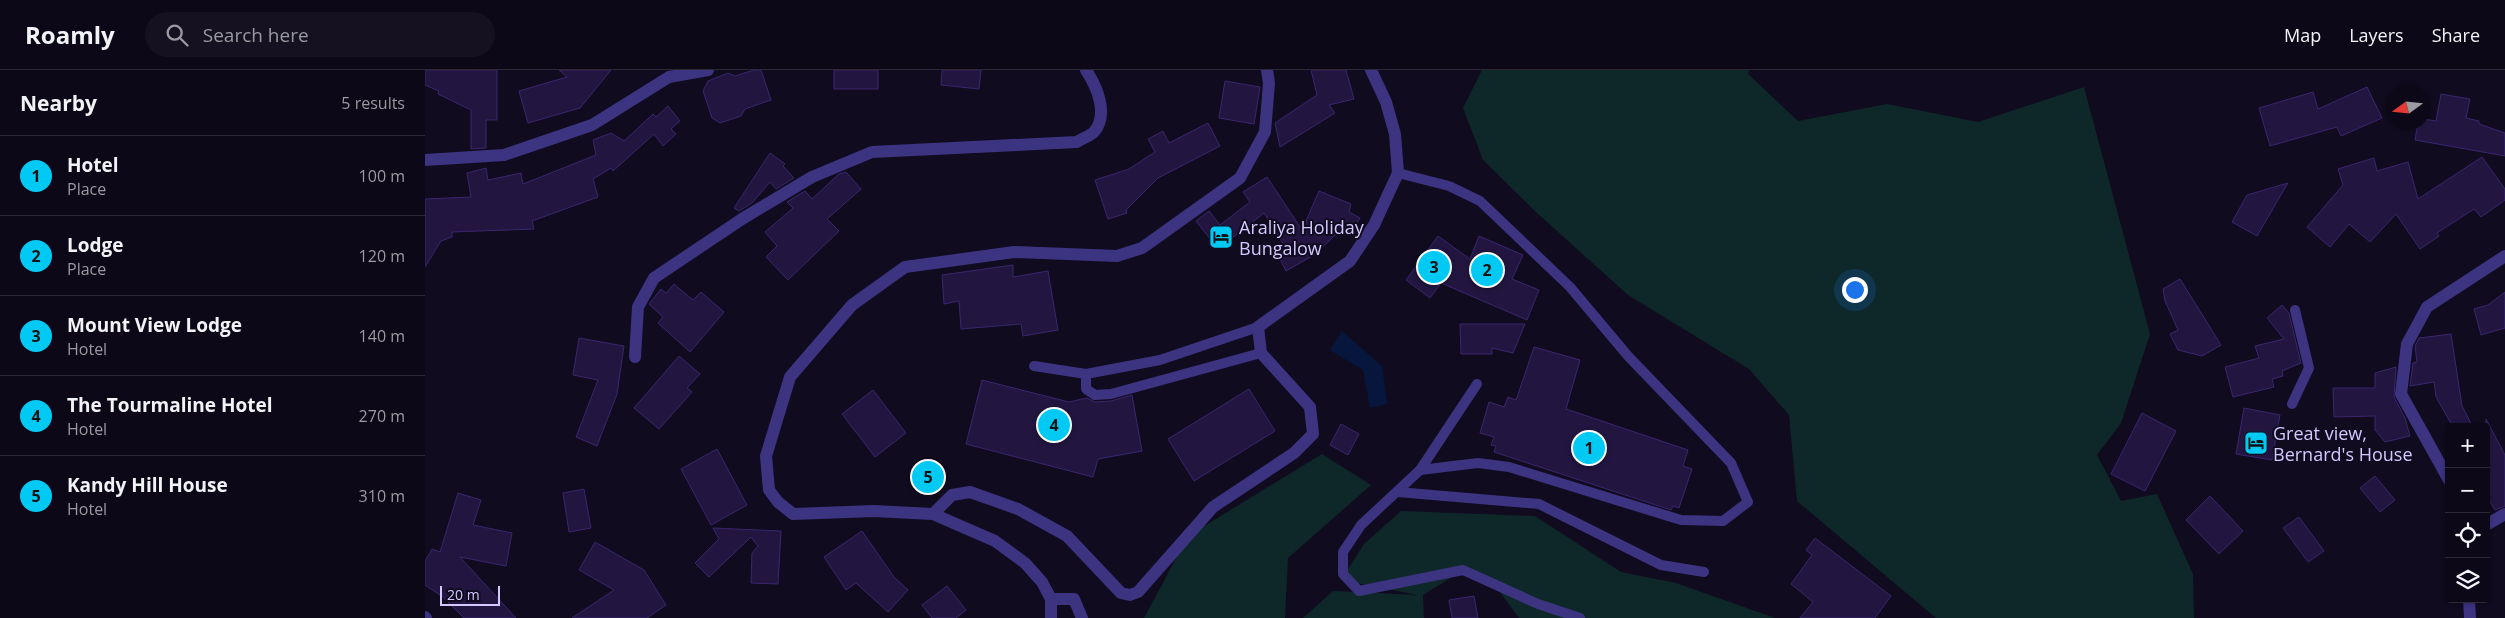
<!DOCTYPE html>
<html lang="en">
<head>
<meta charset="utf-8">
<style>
	:root { --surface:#0c0817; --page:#151120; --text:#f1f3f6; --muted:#9a9aa1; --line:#2c2936; --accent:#00c9f4 }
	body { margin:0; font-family:"Open Sans",sans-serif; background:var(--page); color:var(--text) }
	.controls { position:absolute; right:15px; bottom:15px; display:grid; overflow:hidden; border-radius:5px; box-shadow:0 1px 4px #0004 }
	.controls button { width:45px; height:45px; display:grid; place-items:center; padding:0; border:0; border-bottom:1px solid var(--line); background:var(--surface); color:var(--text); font:25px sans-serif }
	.compass { position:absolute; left:1960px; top:15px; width:45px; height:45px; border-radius:50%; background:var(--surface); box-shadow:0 1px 4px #0004; rotate:255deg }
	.scale { position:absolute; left:15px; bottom:12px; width:60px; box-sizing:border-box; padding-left:5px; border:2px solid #d3c9ff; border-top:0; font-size:14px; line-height:18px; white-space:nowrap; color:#d3c9ff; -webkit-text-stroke:4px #100b1f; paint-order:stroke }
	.you { position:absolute; left:1429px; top:219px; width:18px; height:18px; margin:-12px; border:4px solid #fff; border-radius:50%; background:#1a73e8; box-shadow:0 0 0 8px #1a73e833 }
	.badge { display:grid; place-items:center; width:32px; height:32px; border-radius:50%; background:var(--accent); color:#111; font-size:16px; font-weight:700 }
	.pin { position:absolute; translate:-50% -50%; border:2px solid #fff; box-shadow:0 1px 5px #0006 }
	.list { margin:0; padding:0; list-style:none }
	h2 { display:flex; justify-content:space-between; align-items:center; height:65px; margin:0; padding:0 20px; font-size:21px }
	h2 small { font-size:16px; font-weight:400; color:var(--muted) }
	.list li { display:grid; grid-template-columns:32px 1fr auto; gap:15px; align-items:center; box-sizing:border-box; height:80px; padding:0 20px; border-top:1px solid var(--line) }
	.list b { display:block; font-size:19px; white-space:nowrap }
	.list p { margin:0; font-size:16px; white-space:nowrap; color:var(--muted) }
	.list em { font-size:16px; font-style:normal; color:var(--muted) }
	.icon { flex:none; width:28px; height:28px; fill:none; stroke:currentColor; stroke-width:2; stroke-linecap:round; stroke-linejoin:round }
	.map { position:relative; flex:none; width:2080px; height:548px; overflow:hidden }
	header { display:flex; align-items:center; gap:30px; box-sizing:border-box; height:70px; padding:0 25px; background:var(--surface); border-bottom:1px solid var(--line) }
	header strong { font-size:24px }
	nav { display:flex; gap:28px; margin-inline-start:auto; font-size:18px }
	.search { width:350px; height:45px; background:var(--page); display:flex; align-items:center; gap:12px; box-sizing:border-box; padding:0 18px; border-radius:28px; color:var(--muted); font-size:19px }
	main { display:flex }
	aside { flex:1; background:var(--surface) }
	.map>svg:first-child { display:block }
	.green { fill:#0e2829 }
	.water { fill:#06163d }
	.building { fill:#221641; stroke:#3a266e }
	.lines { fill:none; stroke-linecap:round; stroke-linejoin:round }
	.service { stroke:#3c3381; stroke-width:10 }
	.minor { stroke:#3c3381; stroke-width:12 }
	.tertiary { stroke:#3c3381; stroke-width:12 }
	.labels { text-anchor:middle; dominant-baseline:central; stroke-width:4; stroke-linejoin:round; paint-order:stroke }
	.poi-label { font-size:18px; fill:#d3c9ff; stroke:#100b1f; text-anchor:start }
</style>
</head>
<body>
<header>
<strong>Roamly</strong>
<div class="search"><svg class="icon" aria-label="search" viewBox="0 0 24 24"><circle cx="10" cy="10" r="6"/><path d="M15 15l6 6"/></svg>Search here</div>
<nav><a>Map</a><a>Layers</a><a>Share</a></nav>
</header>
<main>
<aside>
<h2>Nearby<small>5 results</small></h2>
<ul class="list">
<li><span class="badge">1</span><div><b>Hotel</b><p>Place</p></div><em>100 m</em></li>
<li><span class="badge">2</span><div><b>Lodge</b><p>Place</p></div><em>120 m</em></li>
<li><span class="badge">3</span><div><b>Mount View Lodge</b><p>Hotel</p></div><em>140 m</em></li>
<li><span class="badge">4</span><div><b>The Tourmaline Hotel</b><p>Hotel</p></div><em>270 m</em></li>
<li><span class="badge">5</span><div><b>Kandy Hill House</b><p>Hotel</p></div><em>310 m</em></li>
</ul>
</aside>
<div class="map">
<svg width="2080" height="548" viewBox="0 0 2080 548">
	<rect width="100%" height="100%" fill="#100b1f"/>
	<g class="green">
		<polygon points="1057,0 1324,0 1323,4 1373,51 1462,34 1553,52 1659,17 1725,264 1696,353 1672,385 1696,431 1732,424 1768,504 1769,548 1511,548 1372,431 1364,345 1324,299 1203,225 1111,142 1058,90 1038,38"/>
		<polygon points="897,384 946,415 863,488 860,548 719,548 763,466"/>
		<polygon points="976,441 1110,446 1196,502 1251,513 1350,548 1094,548 1071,517 1035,502 998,525 999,548 878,548 908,521 993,525 916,510 939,474"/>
	</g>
	<polygon class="water" points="917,261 957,296 962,334 945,338 938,300 905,280"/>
	<g class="building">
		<polygon points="0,0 72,0 72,50 61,50 61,78 46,79 46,40 13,24 14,21 0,15"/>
		<polygon points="134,0 186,0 155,38 103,53 94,21 142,7"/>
		<polygon points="329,0 336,0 346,30 320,39 316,46 295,53 287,48 278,21 283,11 303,3 310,6"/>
		<rect x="409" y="0" width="44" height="19"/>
		<polygon points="517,0 556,0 554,19 516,15"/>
		<polygon points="886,0 921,0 929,29 904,35 910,43 855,77 850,53 892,25"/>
		<polygon points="800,11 835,17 829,54 794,48"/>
		<polygon points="1942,17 1957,48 1916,66 1912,57 1845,76 1834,38 1888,22 1893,39"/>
		<polygon points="2016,24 2045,29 2041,48 2054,51 2054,54 2080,63 2080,86 1990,70 1993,52 1998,52 1998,49 2011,51"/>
		<polygon points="243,36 255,51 246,59 251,64 238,76 229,64 188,101 186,98 168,109 173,127 107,151 109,159 27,162 27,167 16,171 0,197 0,129 46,127 42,103 61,98 63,110 96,103 98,114 171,85 168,70 186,63 199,71 228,44 231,47"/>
		<polygon points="783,53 795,76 733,108 701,140 702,143 683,149 670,110 704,99 730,82 723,69 738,61 744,73"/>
		<polygon points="345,83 360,94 358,96 369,108 351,119 345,112 327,133 314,141 309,138"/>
		<polygon points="2057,87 2080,119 2080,130 2056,147 2049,139 2012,163 2014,166 1995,179 1971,144 1945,172 1924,154 1905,177 1882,157 1918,115 1913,99 1949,88 1952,101 1983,92 1993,129"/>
		<polygon points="421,102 436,119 402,149 414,161 363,210 341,187 352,176 340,162 368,138 362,132 380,121 387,129 414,104"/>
		<polygon points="842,107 877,160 894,121 926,134 924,142 935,148 927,162 919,157 889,185 861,201 850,179 859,175 839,143 793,179 771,151 784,141 795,155 825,132 818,122"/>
		<polygon points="1863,113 1832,166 1807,152 1822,125"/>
		<polygon points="1013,166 1045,189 1054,166 1098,185 1087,209 1114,220 1102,250 1016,213 1005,228 981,210"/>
		<polygon points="588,195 588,207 623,201 633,260 598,266 596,254 536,259 534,231 519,234 517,205"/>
		<polygon points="1755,209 1796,275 1777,286 1753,280 1745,264 1753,260 1740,231 1738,219"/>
		<polygon points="249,214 268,230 276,222 299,242 265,282 233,253 238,247 224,234 236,219 241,223"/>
		<polygon points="2080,222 2080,258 2056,265 2049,239 2063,235"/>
		<polygon points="1857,235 1864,243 1876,293 1857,301 1858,306 1847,309 1849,317 1808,327 1800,297 1834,288 1830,276 1859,269 1842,248"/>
		<polygon points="1035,254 1100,254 1088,283 1067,278 1067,284 1036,284"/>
		<polygon points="2026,264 2037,336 2048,357 2028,357 2011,327 2009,312 1985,316 1988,293 1992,292 1990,276 1994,268"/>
		<polygon points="154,268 199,276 192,324 172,376 151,367 173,310 148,305"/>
		<polygon points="1109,277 1155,290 1141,339 1263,380 1258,396 1267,399 1254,438 1248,436 1246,440 1069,382 1071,376 1066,375 1069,367 1055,363 1064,332 1079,337 1083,327 1091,330"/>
		<polygon points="254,286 275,304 262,318 267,322 234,359 209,338"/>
		<polygon points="1971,297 1969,327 1980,348 1985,366 1960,372 1950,360 1950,346 1909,347 1908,318 1950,318 1950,303"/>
		<polygon points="557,310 644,332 662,328 670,332 686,331 707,325 717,381 673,389 668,407 541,374"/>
		<polygon points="824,319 850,361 769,411 743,369"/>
		<polygon points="448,320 481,363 450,387 417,344"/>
		<polygon points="1819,338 1855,345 1847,390 1811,384"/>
		<polygon points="1717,343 1751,361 1720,421 1686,404"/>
		<polygon points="2061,349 2080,385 2080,436 2070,440 2061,425"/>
		<polygon points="916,354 934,364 923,385 905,375"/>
		<polygon points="292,379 322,435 286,455 256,399"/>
		<polygon points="1950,406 1970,430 1955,442 1935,418"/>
		<polygon points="159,419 166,458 144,462 138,423"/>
		<polygon points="33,423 56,430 48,455 87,463 81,496 35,487 91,548 39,548 18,527 0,515 0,491 7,479 15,482"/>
		<polygon points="1785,426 1818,461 1794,484 1761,450"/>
		<polygon points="1874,447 1899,481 1883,492 1858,458"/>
		<polygon points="288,458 356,461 353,514 326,513 327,483 333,476 326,467 284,507 270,493 294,469"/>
		<polygon points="437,461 469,507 483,520 463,542 431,513 421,520 399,487"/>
		<polygon points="1390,468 1466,526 1450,548 1375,548 1388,532 1366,514 1387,485 1381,480"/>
		<polygon points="170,472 219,500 241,535 222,548 147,548 189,520 154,500"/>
		<polygon points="522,516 541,540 531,548 507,548 497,535"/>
		<polygon points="1049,526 1053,548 1027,548 1024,530"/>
	</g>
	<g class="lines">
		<g class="service">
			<polyline points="973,103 1024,116 1055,131 1145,217 1203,286 1306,393 1323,432 1298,451 1256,450 1084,397 1053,393 995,400"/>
			<polyline points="609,296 661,304 735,290 833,257"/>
			<polyline points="661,304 661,319 670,325 686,324 836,283"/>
			<polyline points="1052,314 995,400 936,455 918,482 918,504 934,521 1038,500 1113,534 1155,548"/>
			<polyline points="1867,334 1884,298 1870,240"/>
			<polyline points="973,422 1114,434 1236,495 1279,502"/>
		</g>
		<g class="minor">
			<polyline points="0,90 79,85 167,55 244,7 283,0"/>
			<path d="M 210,287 L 213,237 L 229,208 L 317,149 L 387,107 L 447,82 L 652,72 C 656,69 665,66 669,62 C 684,44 672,17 661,0"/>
			<polyline points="508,444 527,425 545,422 593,439 642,466 696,523 705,525 713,522 788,437 869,383 888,364 885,337 836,283 833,257 925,191 949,155 973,103 970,64 961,32 946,0"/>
			<polyline points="2061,455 2080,444"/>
			<polyline points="626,529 649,529 657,548"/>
			<polyline points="626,548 626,529 617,512 600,493 570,471 508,444 449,441 368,444 353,432 344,420 341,386 365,307 427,235 480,197 589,182 692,186 717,178 815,108 840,62 844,13 842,0"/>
		</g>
		<g class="tertiary">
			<polyline points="2024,410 1976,324 1982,274 2002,237 2080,186"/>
			<polyline points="2044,529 2045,548"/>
			<polyline points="0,547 1,548"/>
		</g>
	</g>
	<defs>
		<g id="hotel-square" transform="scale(1.25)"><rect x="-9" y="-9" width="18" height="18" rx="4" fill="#00c9f4" stroke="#100b1f"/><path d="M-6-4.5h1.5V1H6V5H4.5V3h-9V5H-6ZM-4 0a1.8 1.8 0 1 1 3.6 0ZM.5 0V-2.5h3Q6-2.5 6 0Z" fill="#111"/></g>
	</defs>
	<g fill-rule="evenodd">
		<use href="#hotel-square" x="796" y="167"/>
		<use href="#hotel-square" x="1831" y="373"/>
	</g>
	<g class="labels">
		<g class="poi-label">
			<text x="814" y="157">Araliya Holiday<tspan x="814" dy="21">Bungalow</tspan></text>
			<text x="1848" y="363">Great view,<tspan x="1848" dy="21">Bernard's House</tspan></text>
		</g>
	</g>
</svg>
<div class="controls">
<button>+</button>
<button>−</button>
<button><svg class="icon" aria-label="locate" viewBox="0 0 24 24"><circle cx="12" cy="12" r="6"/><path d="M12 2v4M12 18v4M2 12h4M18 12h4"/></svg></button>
<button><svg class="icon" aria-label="layers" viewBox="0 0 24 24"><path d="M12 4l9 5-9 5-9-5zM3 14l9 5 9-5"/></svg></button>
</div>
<svg class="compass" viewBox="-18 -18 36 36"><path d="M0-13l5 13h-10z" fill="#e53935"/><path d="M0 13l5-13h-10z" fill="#9a9aa1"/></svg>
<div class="scale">20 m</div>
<div class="you"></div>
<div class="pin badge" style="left:1164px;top:378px">1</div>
<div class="pin badge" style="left:1062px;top:200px">2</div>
<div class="pin badge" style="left:1009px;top:197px">3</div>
<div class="pin badge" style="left:629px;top:355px">4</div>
<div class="pin badge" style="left:503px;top:407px">5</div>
</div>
</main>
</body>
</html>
